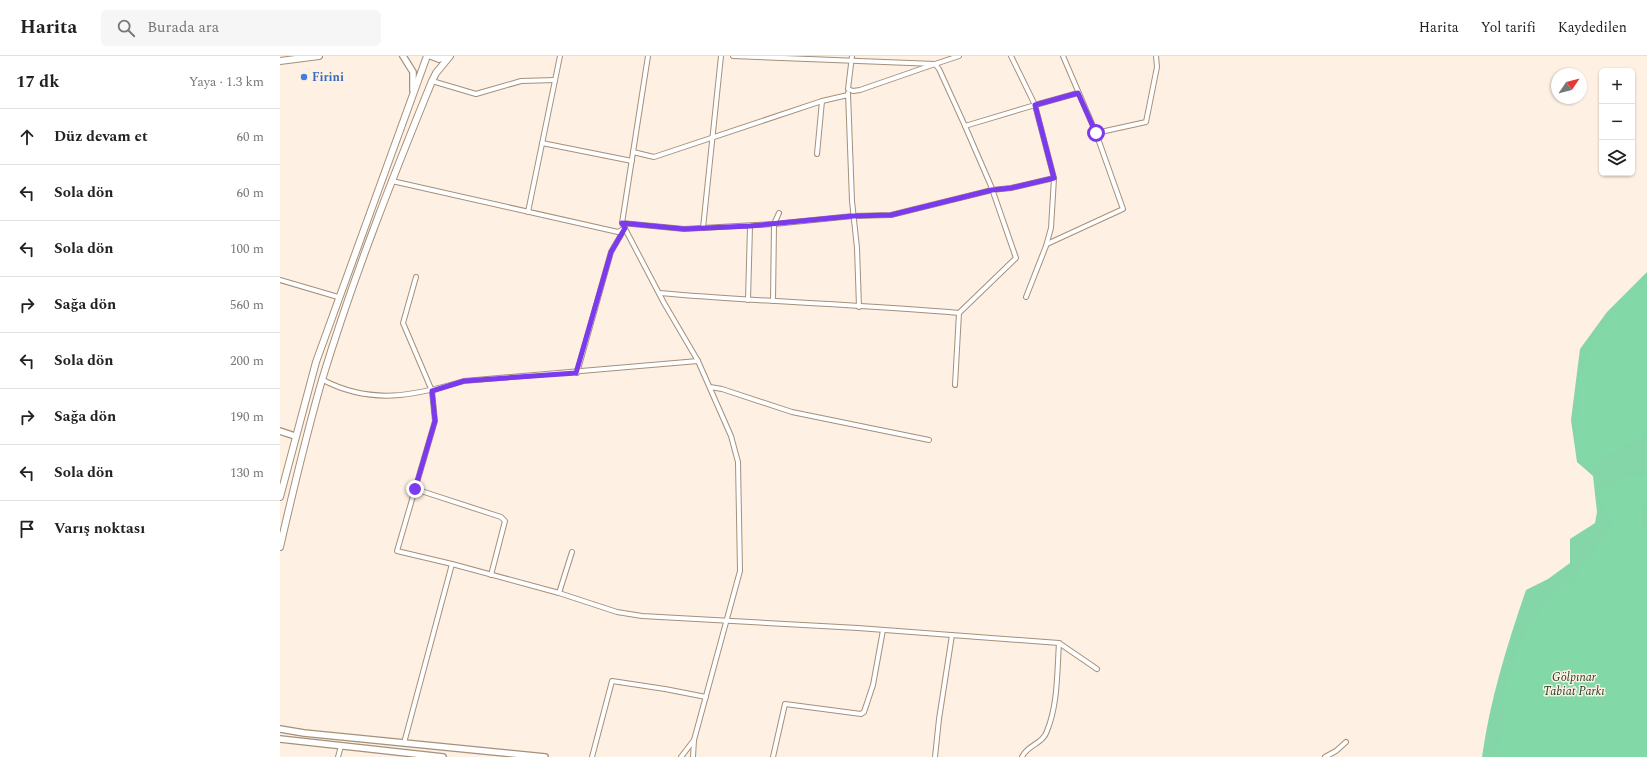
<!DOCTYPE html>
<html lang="tr">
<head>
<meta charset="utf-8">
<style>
	:root { --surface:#fff; --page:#f6f6f6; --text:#222; --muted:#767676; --line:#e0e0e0 }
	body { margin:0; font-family:Spectral,serif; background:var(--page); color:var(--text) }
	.controls { position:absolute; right:12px; top:12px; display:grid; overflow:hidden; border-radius:6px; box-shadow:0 1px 3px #0004 }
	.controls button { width:36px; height:36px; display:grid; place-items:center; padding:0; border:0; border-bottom:1px solid var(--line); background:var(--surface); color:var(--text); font:20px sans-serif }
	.compass { position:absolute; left:1271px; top:12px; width:36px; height:36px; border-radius:50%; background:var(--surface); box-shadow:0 1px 3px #0004; rotate:55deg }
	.stop { position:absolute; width:12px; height:12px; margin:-9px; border:3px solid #7c3aed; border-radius:50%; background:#fff }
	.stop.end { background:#7c3aed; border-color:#fff; box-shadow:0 1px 4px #0008 }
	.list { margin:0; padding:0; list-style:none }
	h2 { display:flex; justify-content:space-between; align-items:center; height:52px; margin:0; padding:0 16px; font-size:17px }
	h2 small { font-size:13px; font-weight:400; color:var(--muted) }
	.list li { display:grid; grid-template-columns:26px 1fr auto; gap:12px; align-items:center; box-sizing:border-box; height:56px; padding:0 16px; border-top:1px solid var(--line) }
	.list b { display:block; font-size:15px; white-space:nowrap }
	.list em { font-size:13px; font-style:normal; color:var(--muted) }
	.icon { flex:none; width:22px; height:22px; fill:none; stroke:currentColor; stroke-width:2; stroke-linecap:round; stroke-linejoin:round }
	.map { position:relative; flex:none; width:1367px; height:701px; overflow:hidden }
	header { display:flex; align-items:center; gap:24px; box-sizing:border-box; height:56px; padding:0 20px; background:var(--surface); border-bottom:1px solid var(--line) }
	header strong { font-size:19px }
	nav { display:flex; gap:22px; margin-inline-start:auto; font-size:14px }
	.search { width:280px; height:36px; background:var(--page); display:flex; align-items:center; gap:10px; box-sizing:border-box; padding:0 14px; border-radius:6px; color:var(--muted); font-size:15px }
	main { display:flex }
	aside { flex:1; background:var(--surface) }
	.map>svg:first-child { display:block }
	.green { fill:#84d6a8 }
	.forest { fill:#82d8a7 }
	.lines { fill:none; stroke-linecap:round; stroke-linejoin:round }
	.minor-casing { stroke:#a5907a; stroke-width:6 }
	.tertiary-casing { stroke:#a5907a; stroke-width:8 }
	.secondary-casing { stroke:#a5907a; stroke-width:8 }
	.minor { stroke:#fff; stroke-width:4 }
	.tertiary { stroke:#fff; stroke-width:5.5 }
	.secondary { stroke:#fff; stroke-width:6 }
	.route { stroke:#7c3aed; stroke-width:5 }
	.shop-dot { fill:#3f7fe0; stroke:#fef0e2; stroke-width:1.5 }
	.labels { text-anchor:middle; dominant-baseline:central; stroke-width:3; stroke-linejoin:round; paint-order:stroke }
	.shop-label { font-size:12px; font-weight:bold; fill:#366cbe; stroke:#fef0e2; text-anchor:start }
	.park-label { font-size:12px; font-style:italic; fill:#163b27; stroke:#fef0e2 }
</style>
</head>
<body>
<header>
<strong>Harita</strong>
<div class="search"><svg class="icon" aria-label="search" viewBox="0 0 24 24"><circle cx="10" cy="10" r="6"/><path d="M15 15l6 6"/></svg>Burada ara</div>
<nav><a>Harita</a><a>Yol tarifi</a><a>Kaydedilen</a></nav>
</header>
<main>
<aside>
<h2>17 dk<small>Yaya · 1.3 km</small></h2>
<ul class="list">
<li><svg class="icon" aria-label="ahead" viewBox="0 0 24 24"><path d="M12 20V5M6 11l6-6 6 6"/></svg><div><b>Düz devam et</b></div><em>60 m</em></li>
<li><svg class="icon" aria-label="left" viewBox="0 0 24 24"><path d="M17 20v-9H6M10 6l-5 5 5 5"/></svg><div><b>Sola dön</b></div><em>60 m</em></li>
<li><svg class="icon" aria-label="left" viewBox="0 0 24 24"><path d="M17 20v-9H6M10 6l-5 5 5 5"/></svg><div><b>Sola dön</b></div><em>100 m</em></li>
<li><svg class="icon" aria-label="right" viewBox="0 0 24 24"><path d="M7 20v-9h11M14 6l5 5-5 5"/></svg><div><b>Sağa dön</b></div><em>560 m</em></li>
<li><svg class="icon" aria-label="left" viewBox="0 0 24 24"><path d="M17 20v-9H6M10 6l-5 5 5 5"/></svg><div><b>Sola dön</b></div><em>200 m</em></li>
<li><svg class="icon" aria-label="right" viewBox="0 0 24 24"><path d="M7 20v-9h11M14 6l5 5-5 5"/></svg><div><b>Sağa dön</b></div><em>190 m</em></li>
<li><svg class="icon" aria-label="left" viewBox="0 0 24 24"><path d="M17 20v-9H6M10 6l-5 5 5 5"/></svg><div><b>Sola dön</b></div><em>130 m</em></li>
<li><svg class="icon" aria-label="arrive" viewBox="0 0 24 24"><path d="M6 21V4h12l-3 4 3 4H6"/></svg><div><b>Varış noktası</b></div></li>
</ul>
</aside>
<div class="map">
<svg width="1367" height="701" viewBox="0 0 1367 701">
	<rect width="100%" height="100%" fill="#fef0e2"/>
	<path class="green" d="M 1367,216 L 1367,701 L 1202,701 C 1210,644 1227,589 1246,534 L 1268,523 L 1290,507 L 1290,483 L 1315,467 L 1317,456 L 1313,420 L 1297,406 L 1291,364 L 1300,293 L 1327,256 Z"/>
	<g class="forest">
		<polygon points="1367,223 1367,377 1311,409 1296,398 1300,319 1314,280 1350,238"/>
		<polygon points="1367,419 1367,450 1364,451 1362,472 1367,474 1367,701 1215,701 1223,673 1225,632 1239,588 1265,545 1291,526 1333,468 1318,438 1344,421"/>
	</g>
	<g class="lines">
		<g class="minor-casing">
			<g id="minor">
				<polyline points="368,0 342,167 384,247 418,305 451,380 458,406 460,515 414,684 413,701"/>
				<polyline points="453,0 655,8 679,0"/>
				<polyline points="572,0 568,33 573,35 580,34 655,8 659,13 685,70 755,49 774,122 771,172 766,190 746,241"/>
				<polyline points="731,0 755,49 798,37"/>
				<polyline points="783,0 816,77 866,66 877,11 876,0"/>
				<polyline points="152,25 196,38 241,25 275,24"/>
				<polyline points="568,37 572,145 577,192 579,251"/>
				<polyline points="262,87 352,105"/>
				<polyline points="353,96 374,101 542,45 568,39"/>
				<polyline points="537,98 542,45"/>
				<polyline points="112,125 338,176 345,172"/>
				<polyline points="248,156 280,0"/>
				<polyline points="342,167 404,173 494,168 499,157"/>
				<polyline points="423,172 441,0"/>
				<polyline points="767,188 843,153 816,77"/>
				<polyline points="136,221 123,267 152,335 155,365 117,495 172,508 279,537"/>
				<polyline points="0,224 58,241"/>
				<path d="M 379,237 C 479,246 579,248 679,257"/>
				<polyline points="468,244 470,170"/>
				<polyline points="493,245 494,168 573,160 611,159 712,134 731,132 774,122"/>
				<polyline points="297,317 331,196 345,172"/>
				<path d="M 43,324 C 91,349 134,340 184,325 L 418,305"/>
				<polyline points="675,329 679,257 736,202 711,130 685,70"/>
				<polyline points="430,331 442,333 512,356 649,384"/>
				<polyline points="135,433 221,461 225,465 211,519"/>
				<polyline points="292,496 279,537 337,556 362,560 578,572 779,587 817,613"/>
				<polyline points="124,687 172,508"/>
				<polyline points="58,701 61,690"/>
				<polyline points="312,701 332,625 385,633 426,641"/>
				<polyline points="401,701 414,684"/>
				<polyline points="493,701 505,648 581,658 584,656 593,629 603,574"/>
				<polyline points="655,701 659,663 672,579"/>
				<path d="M 742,701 C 747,689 763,688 767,675 C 778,648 777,616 779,587"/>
				<polyline points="1045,701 1056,695 1066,686"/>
			</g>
		</g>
		<g class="tertiary-casing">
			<g id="tertiary">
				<polyline points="123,0 133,16 133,34"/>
				<polyline points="0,375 15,380"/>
				<polyline points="0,673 24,677 265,701"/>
				<polyline points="0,683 163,701"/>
			</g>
		</g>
		<g class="secondary-casing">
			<g id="secondary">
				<polyline points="151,0 159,3 169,0"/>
				<polyline points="0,5 39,0"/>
				<polyline points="0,441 36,306 147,0"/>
				<path d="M 0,491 C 13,435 26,379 42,324 C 73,222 112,123 152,25 L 156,17 L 170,0"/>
			</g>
		</g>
		<use href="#minor" class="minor"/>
		<use href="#tertiary" class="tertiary"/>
		<use href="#secondary" class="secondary"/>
	</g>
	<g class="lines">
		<polyline class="route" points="135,433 155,365 152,335 184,325 296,317 331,196 345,172 342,167 404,173 470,170 573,160 611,159 712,134 731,132 774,122 755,49 798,37 816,77"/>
	</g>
	<circle class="shop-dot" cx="24" cy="21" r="4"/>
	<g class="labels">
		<g class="shop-label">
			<text x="32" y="21">Firini</text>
		</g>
		<g class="park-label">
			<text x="1294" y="621">Gölpınar<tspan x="1294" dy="14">Tabiat Parkı</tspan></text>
		</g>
	</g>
</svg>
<div class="controls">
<button>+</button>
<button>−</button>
<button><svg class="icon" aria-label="layers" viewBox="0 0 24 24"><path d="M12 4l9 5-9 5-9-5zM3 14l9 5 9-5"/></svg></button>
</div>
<svg class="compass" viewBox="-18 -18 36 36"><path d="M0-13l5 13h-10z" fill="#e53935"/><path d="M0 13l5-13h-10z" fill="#767676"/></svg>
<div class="stop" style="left:816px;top:77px"></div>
<div class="stop end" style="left:135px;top:433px"></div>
</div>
</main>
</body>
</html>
